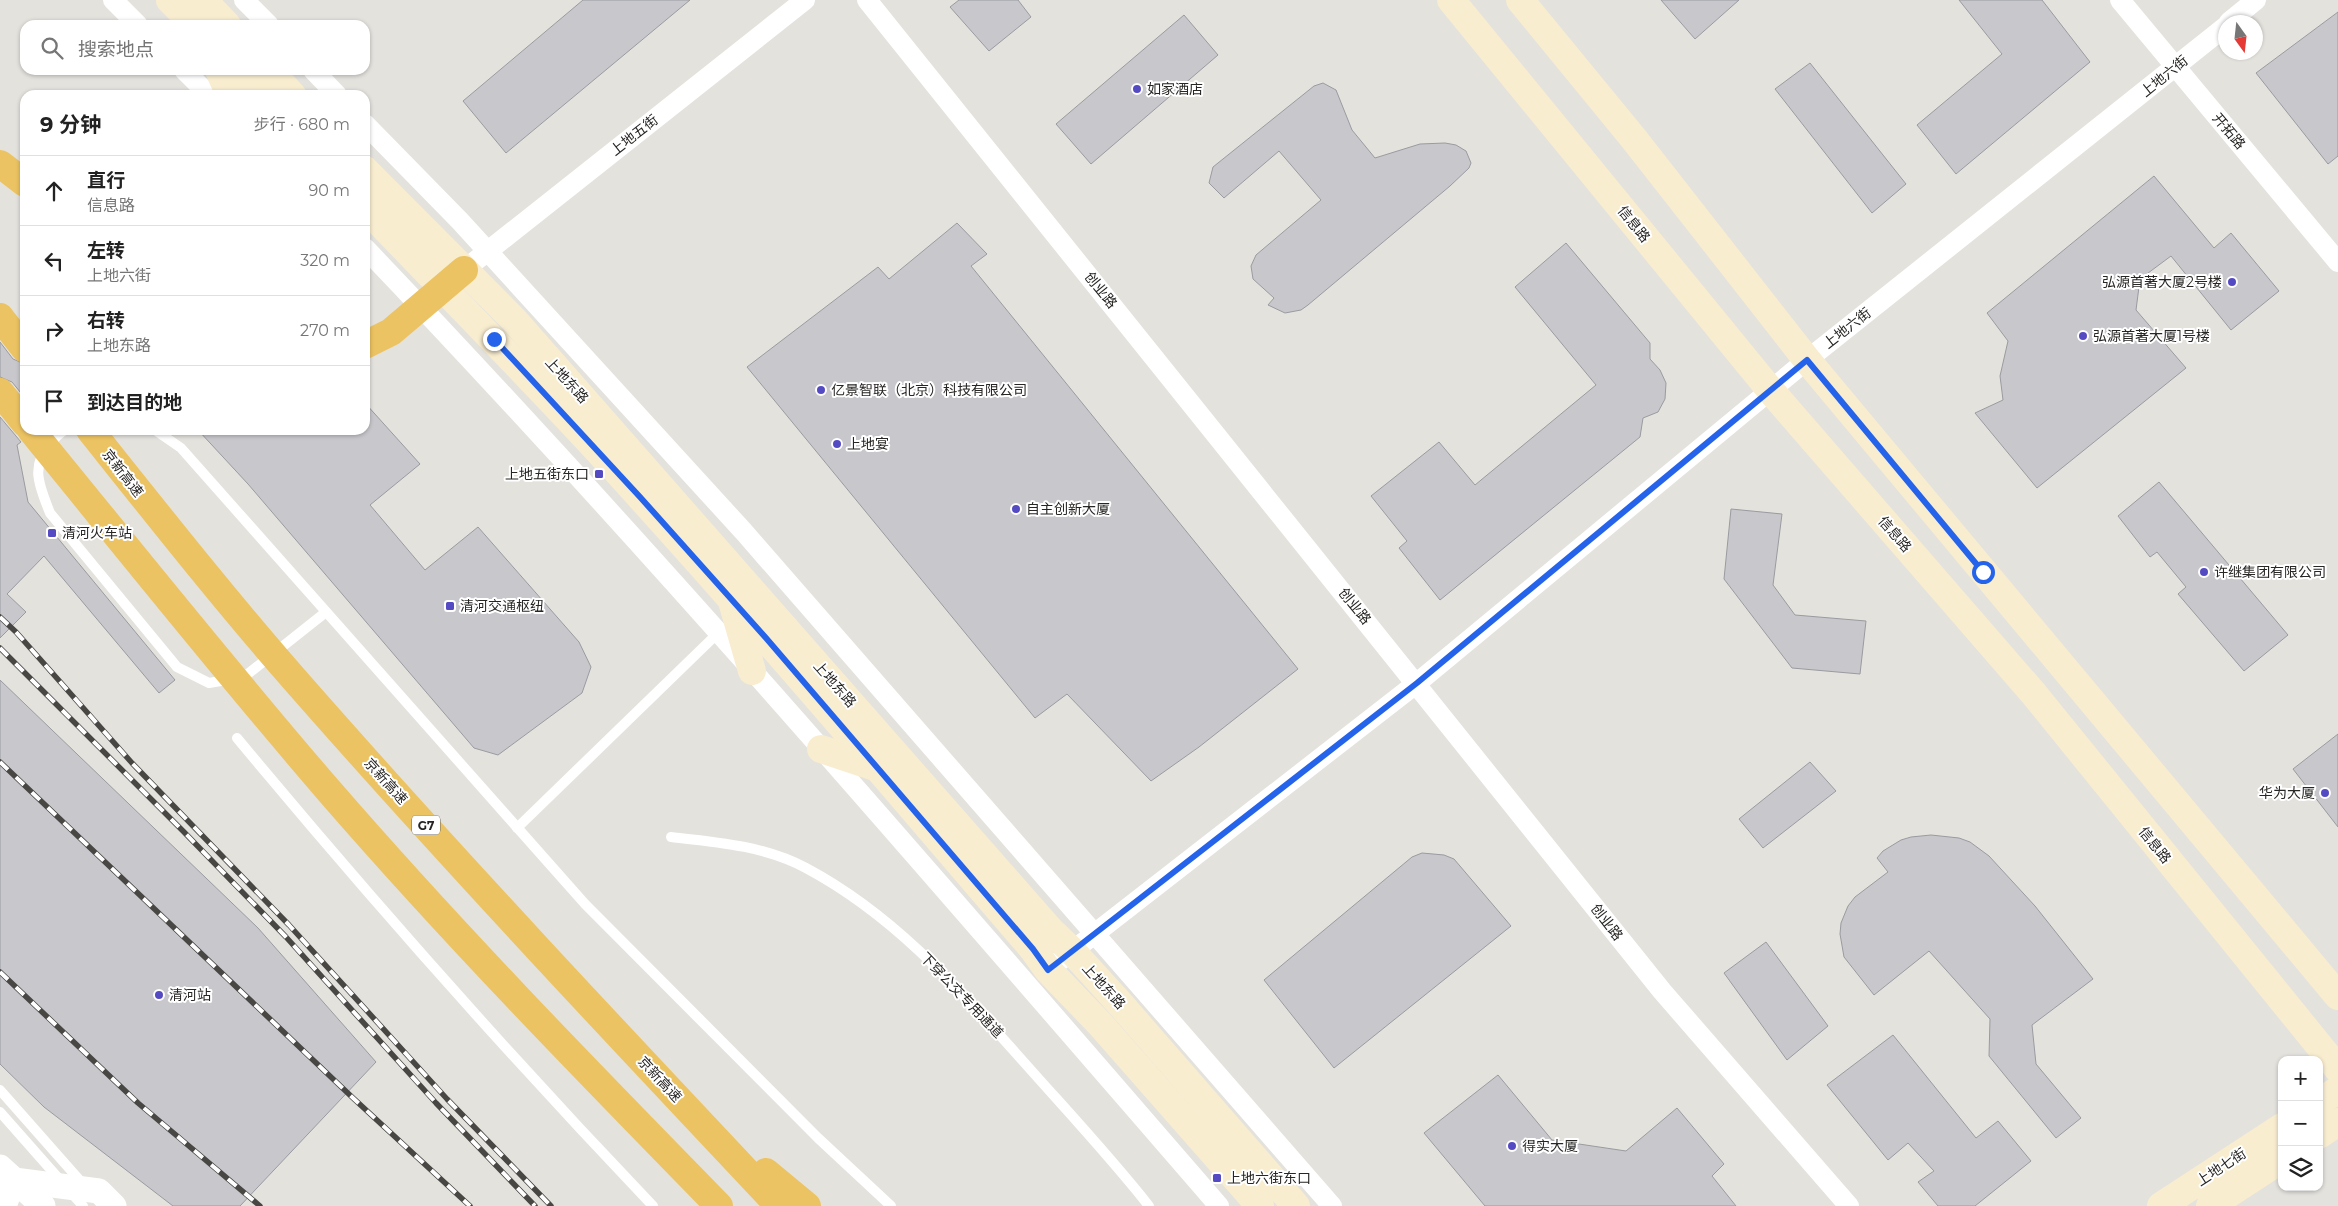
<!DOCTYPE html>
<html lang="zh">
<head>
<meta charset="utf-8">
<style>
	:root { --surface:#fff; --page:#f6f6f6; --text:#222; --muted:#767676; --line:#e0e0e0 }
	body { margin:0; font-family:Montserrat,"Noto Sans SC",sans-serif; background:var(--page); color:var(--text) }
	.controls { position:absolute; right:15px; bottom:15px; display:grid; overflow:hidden; border-radius:10px; box-shadow:0 1px 4px #0004 }
	.controls button { width:45px; height:45px; display:grid; place-items:center; padding:0; border:0; border-bottom:1px solid var(--line); background:var(--surface); color:var(--text); font:25px sans-serif }
	.compass { position:absolute; left:2218px; top:15px; width:45px; height:45px; border-radius:50%; background:var(--surface); box-shadow:0 1px 4px #0004; rotate:165deg }
	.stop { position:absolute; width:15px; height:15px; margin:-11px; border:4px solid #2563eb; border-radius:50%; background:#fff }
	.stop.end { background:#2563eb; border-color:#fff; box-shadow:0 1px 5px #0008 }
	.list { margin:0; padding:0; list-style:none }
	h2 { display:flex; justify-content:space-between; align-items:center; height:65px; margin:0; padding:0 20px; font-size:21px }
	h2 small { font-size:16px; font-weight:400; color:var(--muted) }
	.list li { display:grid; grid-template-columns:32px 1fr auto; gap:15px; align-items:center; box-sizing:border-box; height:70px; padding:0 20px; border-top:1px solid var(--line) }
	.list b { display:block; font-size:19px; white-space:nowrap }
	.list p { margin:0; font-size:16px; white-space:nowrap; color:var(--muted) }
	.list em { font-size:16px; font-style:normal; color:var(--muted) }
	.icon { flex:none; width:28px; height:28px; fill:none; stroke:currentColor; stroke-width:2; stroke-linecap:round; stroke-linejoin:round }
	.map { position:relative; flex:none; width:2338px; height:1206px; overflow:hidden }
	.search { position:absolute; background:var(--surface); box-shadow:0 1px 4px #0004; left:20px; top:20px; width:350px; height:55px; display:flex; align-items:center; gap:12px; box-sizing:border-box; padding:0 18px; border-radius:15px; color:var(--muted); font-size:19px }
	.panel { position:absolute; background:var(--surface); box-shadow:0 1px 4px #0004; left:20px; top:90px; width:350px; height:345px; border-radius:15px }
	.map>svg:first-child { display:block }
	.building { fill:#c7c7cc; stroke:#9a9ba0 }
	.lines { fill:none; stroke-linecap:round; stroke-linejoin:round }
	.service { stroke:#fff; stroke-width:10 }
	.minor { stroke:#fff; stroke-width:20 }
	.tertiary { stroke:#fff; stroke-width:25 }
	.secondary { stroke:#f9edd0; stroke-width:28 }
	.motorway { stroke:#ecc362; stroke-width:28 }
	.rail-casing { stroke:#484744; stroke-width:5.5 }
	.rail { stroke:#fff; stroke-width:4; stroke-dasharray:11; stroke-linecap:butt }
	.route { stroke:#2563eb; stroke-width:6 }
	.poi-dot { fill:#544bc3; stroke:#fff; stroke-width:2 }
	.labels { text-anchor:middle; dominant-baseline:central; stroke-width:4; stroke-linejoin:round; paint-order:stroke }
	.shield { fill:#fff; stroke:#686766; stroke-width:1 }
	.shield-label { font-size:12px; font-weight:bold; fill:#272624 }
	.street-label { font-size:14px; fill:#272624; stroke:#fff }
	.poi-label { font-size:14px; fill:#272624; stroke:#fff; text-anchor:start }
</style>
</head>
<body>
<div class="map">
<svg width="2338" height="1206" viewBox="0 0 2338 1206">
	<rect width="100%" height="100%" fill="#e4e2dd"/>
	<g class="building">
		<polygon points="583,0 690,0 506,153 463,101"/>
		<polygon points="959,0 1018,0 1031,17 989,51 950,7"/>
		<polygon points="1661,0 1739,0 1695,39"/>
		<polygon points="1959,0 2042,0 2090,62 1956,174 1917,125 2002,54"/>
		<polygon points="2338,12 2338,156 2328,164 2256,73"/>
		<polygon points="1184,15 1218,55 1091,164 1056,124"/>
		<polygon points="1810,63 1906,184 1872,213 1775,89"/>
		<polygon points="1323,83 1336,90 1352,130 1375,158 1420,144 1445,143 1456,145 1466,151 1471,163 1469,168 1450,186 1308,305 1301,310 1285,313 1268,305 1274,298 1253,279 1251,266 1256,255 1321,200 1279,151 1224,198 1209,183 1213,167 1314,86"/>
		<polygon points="2154,176 2214,248 2231,233 2279,291 2231,330 2171,256 2140,279 2136,310 2186,368 2037,488 1975,413 2003,400 2000,376 2008,341 1987,313"/>
		<polygon points="957,223 987,254 971,266 1298,669 1199,747 1151,781 1067,694 1035,718 747,367 878,267 889,279"/>
		<polygon points="1566,243 1650,343 1650,359 1660,370 1666,383 1665,399 1658,412 1643,418 1640,437 1440,600 1399,548 1407,541 1371,496 1439,442 1475,485 1596,385 1515,287"/>
		<polygon points="0,342 13,359 25,364 25,398 12,382 0,377"/>
		<polygon points="365,403 420,464 370,505 425,570 478,527 579,642 591,667 582,693 498,755 474,748 248,484 198,430 365,430"/>
		<polygon points="0,417 21,442 17,445 28,502 175,680 159,693 44,556 7,594 26,612 0,638"/>
		<polygon points="2159,482 2288,635 2244,671 2178,594 2186,587 2157,552 2150,557 2118,516"/>
		<polygon points="1731,509 1782,514 1773,585 1795,615 1866,621 1860,674 1792,668 1724,579"/>
		<polygon points="0,680 258,928 376,1062 240,1206 173,1206 44,1107 0,1064"/>
		<polygon points="2338,734 2338,827 2293,769"/>
		<polygon points="1810,762 1836,791 1763,848 1739,819"/>
		<polygon points="1931,835 1959,838 1970,842 1989,856 2035,906 2093,979 2032,1025 2036,1064 2081,1118 2056,1138 1989,1056 1990,1019 1929,951 1874,995 1844,957 1840,934 1841,923 1848,906 1855,897 1888,872 1877,858 1883,851 1901,840 1911,837"/>
		<polygon points="1422,853 1444,855 1454,859 1511,926 1334,1068 1264,980 1412,857"/>
		<polygon points="1766,942 1828,1026 1787,1060 1724,973"/>
		<polygon points="1893,1035 1976,1138 1998,1121 2031,1161 1975,1206 1938,1206 1918,1182 1934,1171 1908,1143 1888,1160 1827,1085"/>
		<polygon points="1498,1075 1552,1140 1626,1151 1677,1108 1724,1164 1712,1176 1736,1206 1485,1206 1424,1133"/>
	</g>
	<g class="lines">
		<g class="service">
			<path d="M 65,430 C 59,433 55,438 51,443 C 29,466 40,487 50,513 L 177,667 L 209,683 L 244,677 L 326,612"/>
			<polyline points="155,430 181,448 585,904 818,1138 891,1206"/>
			<path d="M 237,738 C 370,898 509,1055 653,1206"/>
			<polyline points="517,828 718,633"/>
			<path d="M 671,837 C 717,842 765,846 806,868 C 898,917 962,993 1030,1069 C 1070,1114 1112,1159 1149,1206"/>
			<polyline points="0,1090 83,1184"/>
			<polyline points="0,1112 83,1206"/>
		</g>
		<g class="minor">
			<polyline points="113,0 138,25"/>
			<polyline points="244,0 269,25"/>
			<polyline points="867,0 1662,991 1849,1206"/>
			<polyline points="2120,0 2338,262"/>
			<polyline points="2229,22 2256,0"/>
			<polyline points="184,70 209,95"/>
			<polyline points="313,70 337,95"/>
			<polyline points="365,124 460,221 744,532 1332,1206"/>
			<path d="M 365,248 C 661,558 939,883 1219,1206"/>
			<polyline points="464,270 805,0"/>
			<polyline points="1048,970 1417,683 1807,360 2226,26"/>
		</g>
		<g class="tertiary">
			<polyline points="0,1167 43,1206"/>
			<polyline points="4,1206 14,1180 99,1191 114,1206"/>
		</g>
		<g class="secondary">
			<polyline points="170,0 195,25"/>
			<polyline points="203,0 227,25"/>
			<polyline points="1451,0 1771,391 2034,694 2338,1069"/>
			<polyline points="1520,0 1634,139 1807,360 2338,996"/>
			<polyline points="219,70 230,95"/>
			<polyline points="239,70 262,95"/>
			<polyline points="269,70 292,95"/>
			<polyline points="365,170 514,320 1051,931 1072,951 1122,1006 1296,1206"/>
			<path d="M 365,207 C 457,304 552,398 641,498 C 775,646 903,798 1033,949 L 1048,970 L 1100,1024 L 1260,1206"/>
			<polyline points="733,605 752,671"/>
			<polyline points="821,749 875,767"/>
			<polyline points="2319,1102 2338,1090"/>
			<polyline points="2319,1135 2338,1122"/>
			<polyline points="2161,1206 2282,1127"/>
			<polyline points="2210,1206 2282,1159"/>
		</g>
		<g class="motorway">
			<polyline points="0,164 25,183"/>
			<polyline points="0,317 25,349"/>
			<polyline points="365,345 391,332 464,270"/>
			<polyline points="0,392 25,423"/>
			<path d="M 31,430 C 130,551 227,673 330,792 C 454,935 586,1070 719,1206"/>
			<path d="M 90,430 C 157,514 224,599 295,680 C 452,859 616,1033 779,1206"/>
			<polyline points="766,1172 807,1206"/>
		</g>
		<g class="rail-casing">
			<g id="rail">
				<polyline points="0,617 16,632 132,763 289,925 447,1099 551,1206"/>
				<polyline points="0,648 183,831 286,937 436,1103 535,1206"/>
				<polyline points="0,762 353,1098 470,1206"/>
				<polyline points="0,972 138,1103 260,1206"/>
			</g>
		</g>
		<use href="#rail" class="rail"/>
	</g>
	<g class="lines">
		<polyline class="route" points="494,339 640,497 766,638 1033,949 1048,970 1417,683 1807,360 1983,572"/>
	</g>
	<g class="poi-dot">
		<circle cx="1137" cy="89" r="5"/>
		<circle cx="2232" cy="282" r="5"/>
		<circle cx="2083" cy="336" r="5"/>
		<circle cx="821" cy="390" r="5"/>
		<circle cx="837" cy="444" r="5"/>
		<rect x="594" y="469" width="10" height="10" rx="2.5"/>
		<circle cx="1016" cy="509" r="5"/>
		<rect x="47" y="528" width="10" height="10" rx="2.5"/>
		<circle cx="2204" cy="572" r="5"/>
		<rect x="445" y="601" width="10" height="10" rx="2.5"/>
		<circle cx="2325" cy="793" r="5"/>
		<circle cx="159" cy="995" r="5"/>
		<circle cx="1512" cy="1146" r="5"/>
		<rect x="1212" y="1173" width="10" height="10" rx="2.5"/>
	</g>
	<g class="labels">
		<rect class="shield" x="412" y="815.5" width="28" height="19" rx="4"/>
		<g class="shield-label">
			<text x="426" y="825">G7</text>
		</g>
		<g class="street-label">
			<text transform="translate(2164 76) rotate(-39)">上地六街</text>
			<text transform="translate(2229 131) rotate(50)">开拓路</text>
			<text transform="translate(634 135) rotate(-38)">上地五街</text>
			<text transform="translate(1634 224) rotate(51)">信息路</text>
			<text transform="translate(1101 290) rotate(51)">创业路</text>
			<text transform="translate(1847 328) rotate(-38)">上地六街</text>
			<text transform="translate(567 380) rotate(48)">上地东路</text>
			<text transform="translate(123 473) rotate(52)">京新高速</text>
			<text transform="translate(1895 534) rotate(49)">信息路</text>
			<text transform="translate(1355 606) rotate(51)">创业路</text>
			<text transform="translate(835 684) rotate(49)">上地东路</text>
			<text transform="translate(386 781) rotate(48)">京新高速</text>
			<text transform="translate(2155 845) rotate(51)">信息路</text>
			<text transform="translate(1607 922) rotate(52)">创业路</text>
			<text transform="translate(1104 986) rotate(48)">上地东路</text>
			<text transform="translate(962 995) rotate(46)">下穿公交专用通道</text>
			<text transform="translate(660 1079) rotate(47)">京新高速</text>
			<text transform="translate(2221 1167) rotate(-33)">上地七街</text>
		</g>
		<g class="poi-label">
			<text x="1147" y="89">如家酒店</text>
			<text x="2222" y="282" text-anchor="end">弘源首著大厦2号楼</text>
			<text x="2093" y="336">弘源首著大厦1号楼</text>
			<text x="831" y="390">亿景智联（北京）科技有限公司</text>
			<text x="847" y="444">上地宴</text>
			<text x="589" y="474" text-anchor="end">上地五街东口</text>
			<text x="1026" y="509">自主创新大厦</text>
			<text x="62" y="533">清河火车站</text>
			<text x="2214" y="572">许继集团有限公司</text>
			<text x="460" y="606">清河交通枢纽</text>
			<text x="2315" y="793" text-anchor="end">华为大厦</text>
			<text x="169" y="995">清河站</text>
			<text x="1522" y="1146">得实大厦</text>
			<text x="1227" y="1178">上地六街东口</text>
		</g>
	</g>
</svg>
<div class="controls">
<button>+</button>
<button>−</button>
<button><svg class="icon" aria-label="layers" viewBox="0 0 24 24"><path d="M12 4l9 5-9 5-9-5zM3 14l9 5 9-5"/></svg></button>
</div>
<svg class="compass" viewBox="-18 -18 36 36"><path d="M0-13l5 13h-10z" fill="#e53935"/><path d="M0 13l5-13h-10z" fill="#767676"/></svg>
<div class="stop" style="left:1983px;top:572px"></div>
<div class="stop end" style="left:494px;top:339px"></div>
<div class="search"><svg class="icon" aria-label="search" viewBox="0 0 24 24"><circle cx="10" cy="10" r="6"/><path d="M15 15l6 6"/></svg>搜索地点</div>
<section class="panel">
<h2>9 分钟<small>步行 · 680 m</small></h2>
<ul class="list">
<li><svg class="icon" aria-label="ahead" viewBox="0 0 24 24"><path d="M12 20V5M6 11l6-6 6 6"/></svg><div><b>直行</b><p>信息路</p></div><em>90 m</em></li>
<li><svg class="icon" aria-label="left" viewBox="0 0 24 24"><path d="M17 20v-9H6M10 6l-5 5 5 5"/></svg><div><b>左转</b><p>上地六街</p></div><em>320 m</em></li>
<li><svg class="icon" aria-label="right" viewBox="0 0 24 24"><path d="M7 20v-9h11M14 6l5 5-5 5"/></svg><div><b>右转</b><p>上地东路</p></div><em>270 m</em></li>
<li><svg class="icon" aria-label="arrive" viewBox="0 0 24 24"><path d="M6 21V4h12l-3 4 3 4H6"/></svg><div><b>到达目的地</b></div></li>
</ul>
</section>
</div>
</body>
</html>
